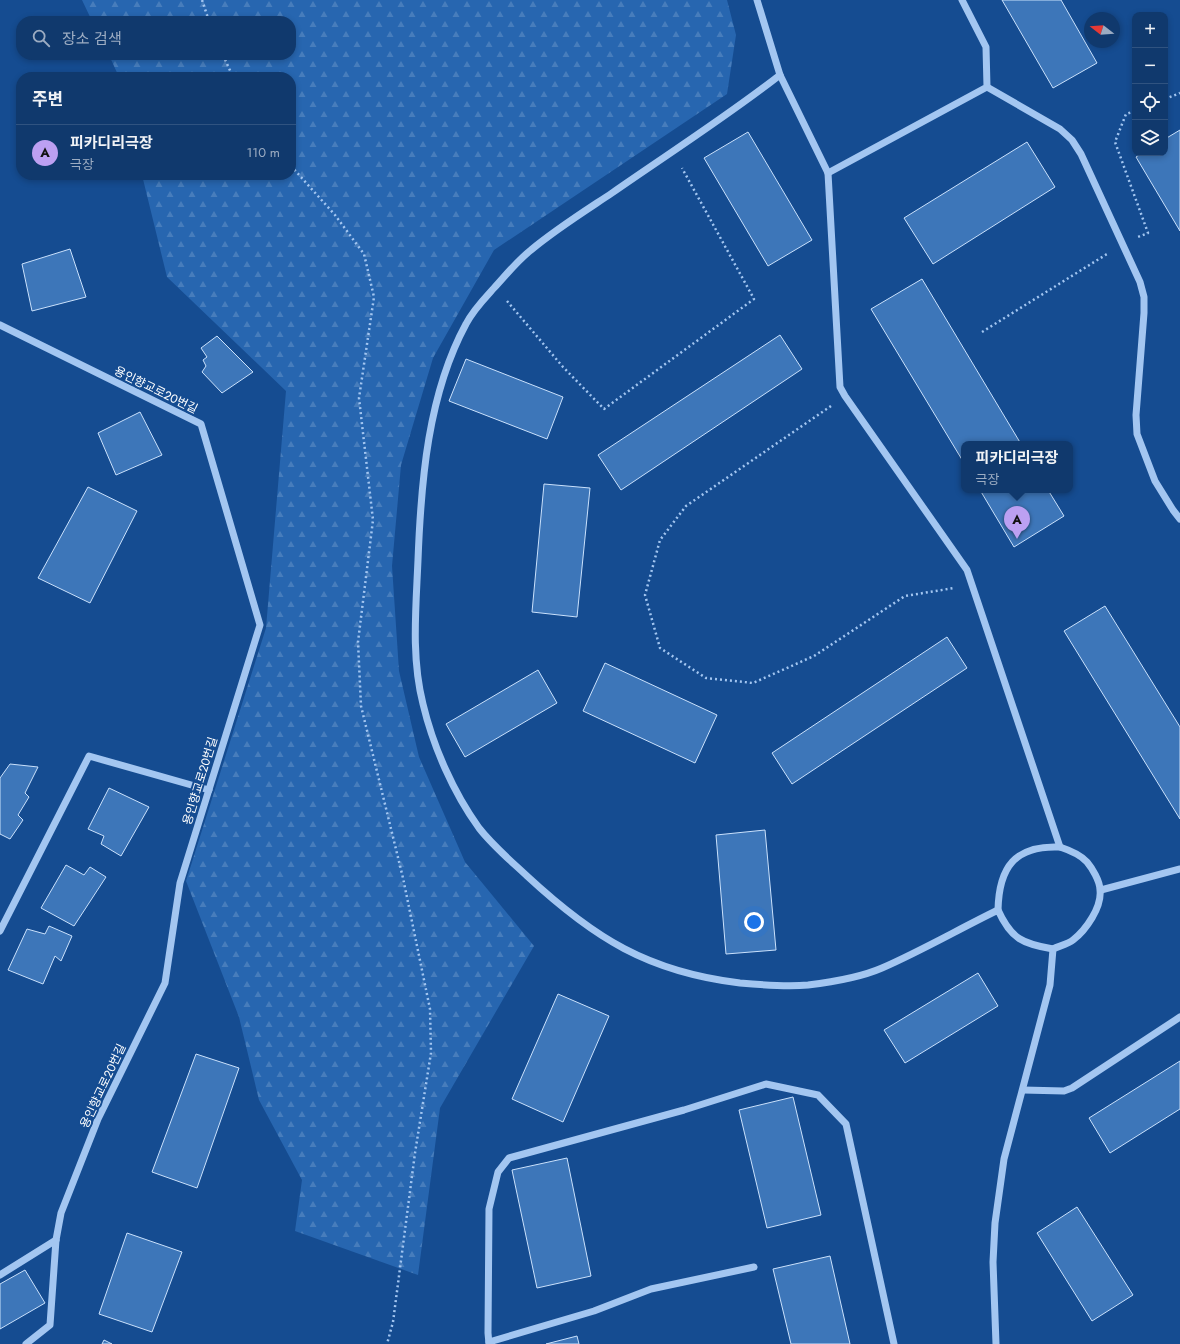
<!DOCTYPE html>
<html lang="ko">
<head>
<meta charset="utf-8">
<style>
	:root { --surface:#10396d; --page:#194072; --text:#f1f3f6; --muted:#9cacc2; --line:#305380; --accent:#bca0f2 }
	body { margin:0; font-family:Jost,"Noto Sans KR",sans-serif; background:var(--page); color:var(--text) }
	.controls { position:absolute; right:12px; top:12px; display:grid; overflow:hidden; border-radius:8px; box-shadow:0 2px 6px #0003 }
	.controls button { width:36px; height:36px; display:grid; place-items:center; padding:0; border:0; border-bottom:1px solid var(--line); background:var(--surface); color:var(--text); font:20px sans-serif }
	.compass { position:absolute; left:1084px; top:12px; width:36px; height:36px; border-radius:50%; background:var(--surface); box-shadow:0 2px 6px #0003; rotate:287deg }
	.you { position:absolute; left:754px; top:922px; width:14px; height:14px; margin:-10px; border:3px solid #fff; border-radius:50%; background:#1a73e8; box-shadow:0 0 0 6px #1a73e833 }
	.badge { display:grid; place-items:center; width:26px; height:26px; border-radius:50%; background:var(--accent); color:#111; font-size:13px; font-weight:700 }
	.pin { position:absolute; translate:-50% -33px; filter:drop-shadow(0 1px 2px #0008) }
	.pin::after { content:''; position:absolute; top:21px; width:14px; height:12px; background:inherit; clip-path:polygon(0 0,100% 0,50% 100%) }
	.popup { position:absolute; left:961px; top:441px; width:112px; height:52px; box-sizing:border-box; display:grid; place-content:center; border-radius:8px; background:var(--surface); filter:drop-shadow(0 1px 3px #0005); font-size:13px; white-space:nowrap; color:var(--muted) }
	.popup b { font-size:15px; color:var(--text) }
	.popup::after { content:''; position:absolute; left:50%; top:100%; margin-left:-8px; border:8px solid transparent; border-top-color:var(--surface) }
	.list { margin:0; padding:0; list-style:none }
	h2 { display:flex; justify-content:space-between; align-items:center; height:52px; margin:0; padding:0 16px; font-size:17px }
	h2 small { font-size:13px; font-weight:400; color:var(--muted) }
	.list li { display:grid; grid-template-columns:26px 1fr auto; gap:12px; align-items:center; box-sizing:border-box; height:56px; padding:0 16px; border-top:1px solid var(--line) }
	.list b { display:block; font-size:15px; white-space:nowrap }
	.list p { margin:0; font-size:13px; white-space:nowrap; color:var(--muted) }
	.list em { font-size:13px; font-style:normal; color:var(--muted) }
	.icon { flex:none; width:22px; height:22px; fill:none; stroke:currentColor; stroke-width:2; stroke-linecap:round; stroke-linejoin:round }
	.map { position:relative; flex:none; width:1180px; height:1344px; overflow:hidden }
	.search { position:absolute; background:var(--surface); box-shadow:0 2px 6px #0003; left:16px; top:16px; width:280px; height:44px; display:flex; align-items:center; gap:10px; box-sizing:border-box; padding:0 14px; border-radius:16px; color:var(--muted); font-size:15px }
	.panel { position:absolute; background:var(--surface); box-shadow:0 2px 6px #0003; left:16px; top:72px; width:280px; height:108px; border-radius:16px }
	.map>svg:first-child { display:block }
	.forest { fill:url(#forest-firs) }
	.building { fill:#3d76b9; stroke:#cae1fc }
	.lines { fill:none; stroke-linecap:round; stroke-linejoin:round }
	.path { stroke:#a3c6f1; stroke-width:2.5; stroke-dasharray:2 3; stroke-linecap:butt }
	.minor { stroke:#a3c6f1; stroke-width:7 }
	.labels { text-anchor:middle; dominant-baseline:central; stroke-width:4; stroke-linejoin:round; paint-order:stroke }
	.street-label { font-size:12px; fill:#fff; stroke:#154c91 }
</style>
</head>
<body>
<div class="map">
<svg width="1180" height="1344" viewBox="0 0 1180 1344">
	<defs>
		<pattern id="forest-firs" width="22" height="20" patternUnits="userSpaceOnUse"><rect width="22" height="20" fill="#2766b0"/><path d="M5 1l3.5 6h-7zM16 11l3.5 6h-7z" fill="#477dbc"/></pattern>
	</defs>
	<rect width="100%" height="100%" fill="#154c91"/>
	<polygon class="forest" points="82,0 727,0 736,35 727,94 494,250 433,358 401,465 392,566 399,671 419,757 465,862 534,946 440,1108 418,1275 295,1231 302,1180 259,1100 239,1017 186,881 266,628 286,391 167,277 142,175 291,175 291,77 119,77 109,55 291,55 291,21 92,21"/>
	<g class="building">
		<polygon points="1002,0 1061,0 1097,63 1053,88"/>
		<polygon points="1180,130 1180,231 1136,157 1142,153 1165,153 1165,139"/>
		<polygon points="748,132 812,240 768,266 704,158"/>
		<polygon points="1027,142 1055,187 933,264 904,218"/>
		<polygon points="70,249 86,297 32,311 22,264"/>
		<polygon points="922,279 1021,444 964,444 964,463 871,309"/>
		<polygon points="780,335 802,369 621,490 598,455"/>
		<polygon points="217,336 253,372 222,393 202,372 206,366 203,360 207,357 201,348"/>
		<polygon points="466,359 563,397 547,439 449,401"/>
		<polygon points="140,412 162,455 116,475 98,433"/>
		<polygon points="544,484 590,488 577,617 532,612"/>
		<polygon points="88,487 137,511 90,603 38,578"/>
		<polygon points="980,490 1048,490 1064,516 1014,547"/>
		<polygon points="1105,606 1180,727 1180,819 1064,631"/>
		<polygon points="947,637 967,668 792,784 772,753"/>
		<polygon points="605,663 717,715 695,763 583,711"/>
		<polygon points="538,670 557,703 465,757 446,724"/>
		<polygon points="10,764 38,767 25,793 29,797 18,815 23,820 10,839 0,834 0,778"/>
		<polygon points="109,788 149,807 121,856 101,844 104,836 88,829"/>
		<polygon points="765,830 776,950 726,954 716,835"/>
		<polygon points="66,865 84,875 90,867 106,877 74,926 41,908"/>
		<polygon points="49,926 72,936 61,961 55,956 43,984 8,970 27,929 45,934"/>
		<polygon points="978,973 998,1006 905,1063 884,1030"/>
		<polygon points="558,994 609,1016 563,1122 512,1099"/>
		<polygon points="196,1054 239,1068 197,1188 152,1172"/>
		<polygon points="1180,1061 1180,1109 1110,1153 1089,1118"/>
		<polygon points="793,1097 821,1215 767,1228 739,1110"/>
		<polygon points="567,1158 591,1276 537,1288 512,1170"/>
		<polygon points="1077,1207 1133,1295 1092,1321 1037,1233"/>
		<polygon points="127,1233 182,1252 152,1332 99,1314"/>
		<polygon points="830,1256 850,1344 791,1344 773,1269"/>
		<polygon points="25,1270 45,1303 0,1329 0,1284"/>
		<polygon points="577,1336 579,1344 546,1344"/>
		<polygon points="104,1340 112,1344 102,1344"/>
	</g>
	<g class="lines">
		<g class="path">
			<polyline points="202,0 209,21"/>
			<polyline points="223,55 233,77"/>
			<polyline points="1165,99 1180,93"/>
			<polyline points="1135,111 1126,114 1115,142 1148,233 1138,237"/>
			<polyline points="291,166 335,215 364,254 374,297 359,398 373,520 358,642 361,706 403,878 430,1009 431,1053 415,1153 393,1322 387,1344"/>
			<polyline points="507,301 563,367 604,409 754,299 682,168"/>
			<polyline points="982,332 1107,254"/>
			<polyline points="831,406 686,506 660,540 645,595 660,648 706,678 753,683 814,656 905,596 954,588"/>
		</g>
		<g class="minor">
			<path d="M 757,0 L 780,75 L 828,173 L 840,387 L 845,396 L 967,570 L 1060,847 C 1069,850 1080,854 1087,862 C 1092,868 1100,881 1100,890 C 1102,907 1086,930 1073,940 C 1068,944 1059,946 1053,949 L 1050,985 L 1004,1159 L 995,1223 L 993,1262 L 996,1344"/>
			<path d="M 780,75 C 726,117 668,154 612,193 C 585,211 556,229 531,250 C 517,261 506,275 494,288 C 484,299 473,310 466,324 C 428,394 421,481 418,560 C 416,608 411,657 423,704 C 433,746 453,792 479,828 C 493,846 511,861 527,876 C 594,938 648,972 740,983 C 762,985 786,987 808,985 C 833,982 859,978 882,968 C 921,951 959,929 998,910 C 1011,939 1023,944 1053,949"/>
			<polyline points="987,87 1060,129 1072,140 1081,154 1140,282 1144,297 1144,313 1136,415 1137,434 1155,481 1173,510 1180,519"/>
			<polyline points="828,173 987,87 986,47 962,0"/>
			<polyline points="0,325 201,424 260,625 180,883 165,983 98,1119 61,1213 56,1240 50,1325 26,1344"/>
			<polyline points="1101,890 1180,869"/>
			<path d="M 998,910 C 999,867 1015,845 1060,847"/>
			<polyline points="0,931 89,756 209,790"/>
			<polyline points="1023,1090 1064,1091 1072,1088 1180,1017"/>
			<polyline points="0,1275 56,1240"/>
			<polyline points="489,1342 594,1311 651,1289 754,1267"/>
			<polyline points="489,1344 488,1333 489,1209 498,1172 509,1158 684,1110 766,1084 818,1095 846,1124 894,1344"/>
		</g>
	</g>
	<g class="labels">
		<g class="street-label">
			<text transform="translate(156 390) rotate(26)">용인향교로20번길</text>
			<text transform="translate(200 781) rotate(-73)">용인향교로20번길</text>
			<text transform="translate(103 1086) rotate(-65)">용인향교로20번길</text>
		</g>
	</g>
</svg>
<div class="controls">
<button>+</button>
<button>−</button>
<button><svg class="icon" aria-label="locate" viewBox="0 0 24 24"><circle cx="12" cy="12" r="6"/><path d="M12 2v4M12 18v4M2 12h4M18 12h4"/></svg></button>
<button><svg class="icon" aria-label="layers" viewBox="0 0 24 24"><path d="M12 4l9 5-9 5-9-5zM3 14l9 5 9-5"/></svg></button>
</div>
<svg class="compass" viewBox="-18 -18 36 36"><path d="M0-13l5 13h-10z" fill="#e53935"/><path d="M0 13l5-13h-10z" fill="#9cacc2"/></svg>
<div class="you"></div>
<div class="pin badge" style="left:1017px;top:539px">A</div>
<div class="popup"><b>피카디리극장</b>극장</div>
<div class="search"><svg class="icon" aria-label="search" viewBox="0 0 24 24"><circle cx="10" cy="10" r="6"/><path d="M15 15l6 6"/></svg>장소 검색</div>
<section class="panel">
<h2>주변<small></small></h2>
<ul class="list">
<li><span class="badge">A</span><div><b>피카디리극장</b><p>극장</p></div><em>110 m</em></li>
</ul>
</section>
</div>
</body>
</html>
